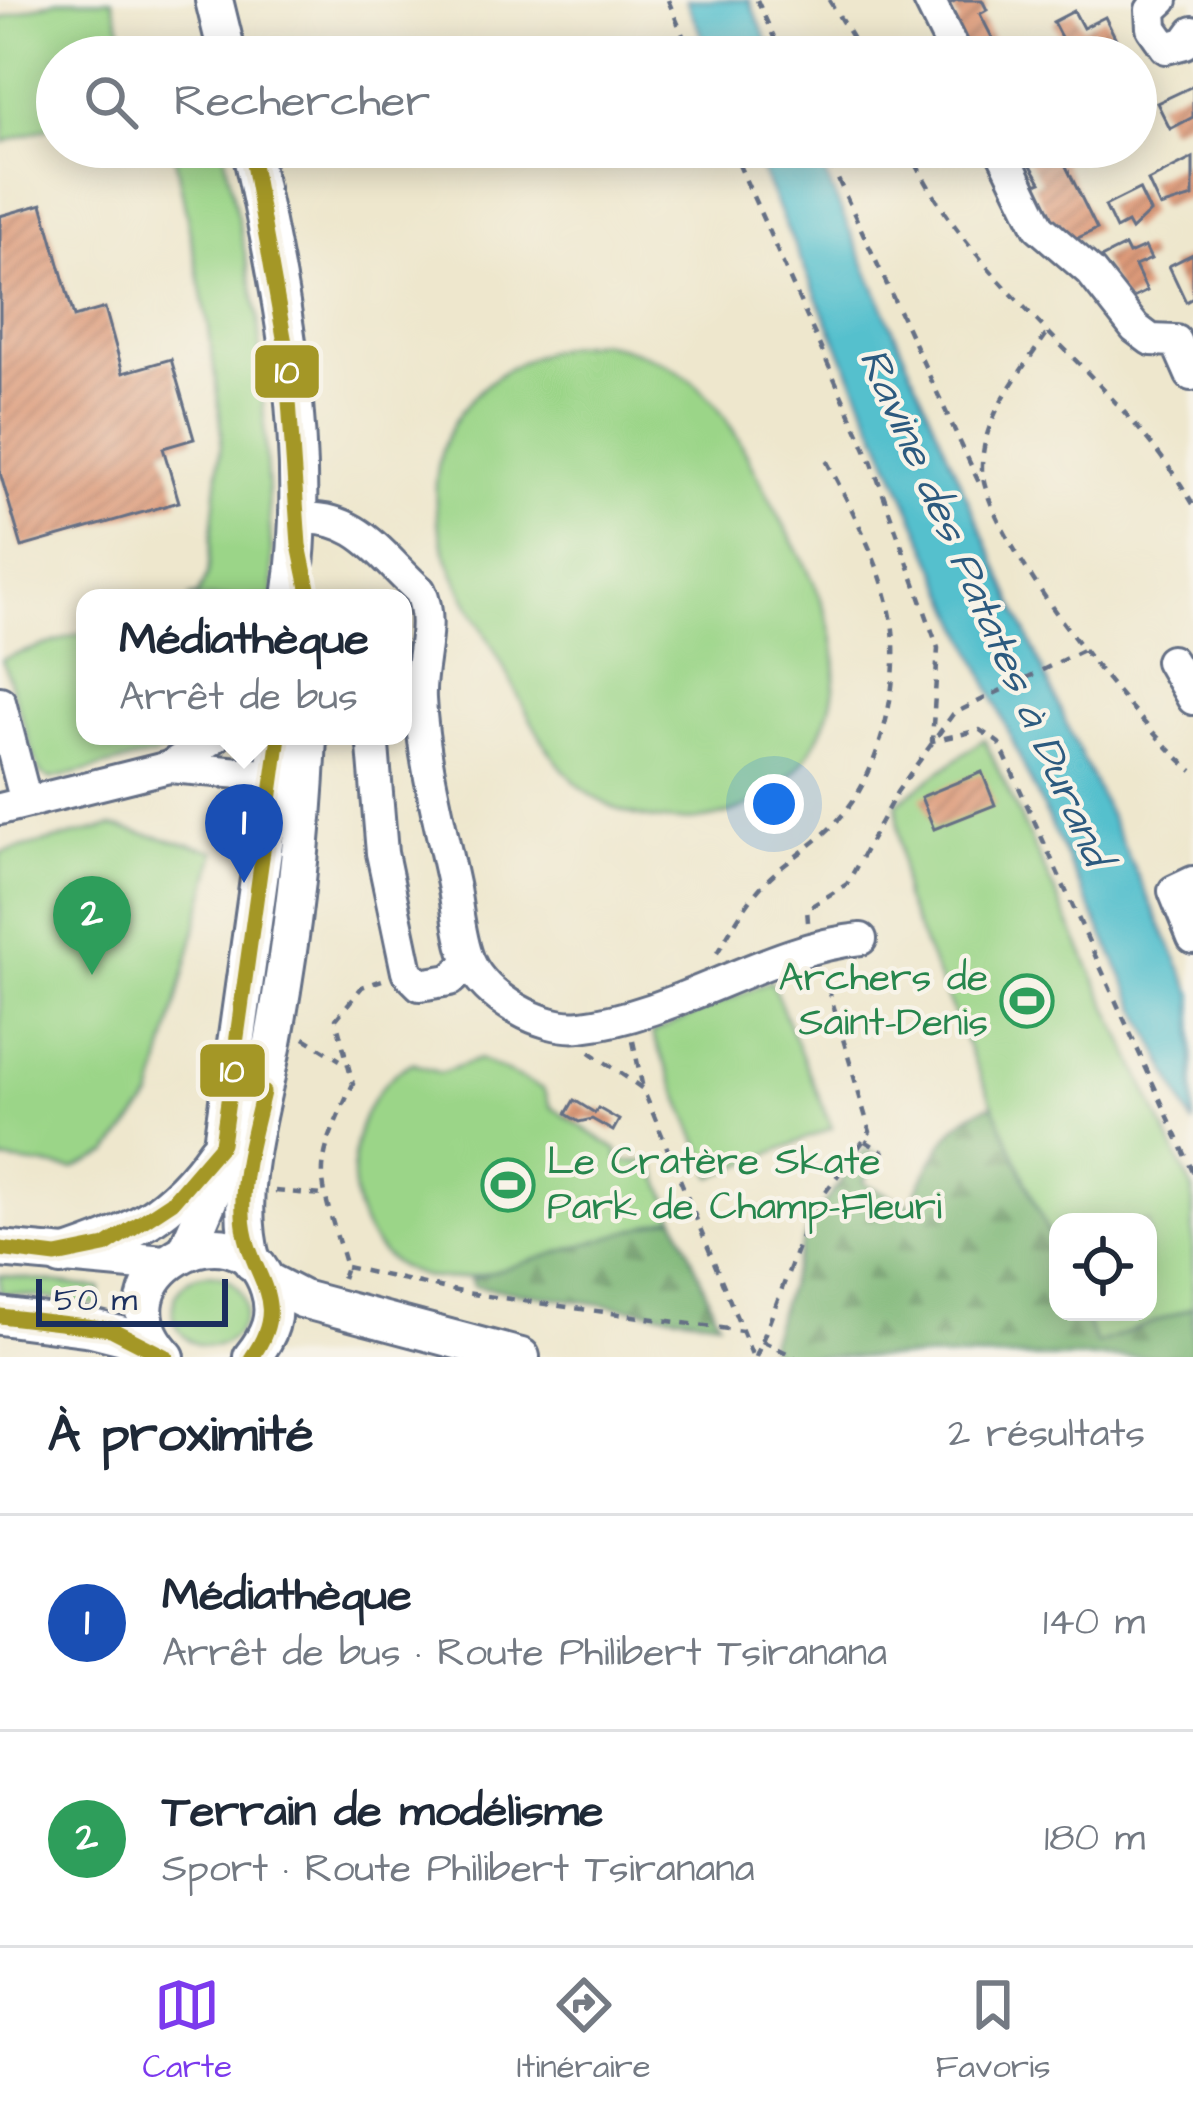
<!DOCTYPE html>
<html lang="fr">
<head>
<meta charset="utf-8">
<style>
	:root { --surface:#fff; --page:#f2f2f3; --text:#1f2937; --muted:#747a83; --line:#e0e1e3; --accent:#7c3aed }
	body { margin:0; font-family:"Architects Daughter",sans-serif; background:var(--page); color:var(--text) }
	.controls { position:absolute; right:36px; bottom:36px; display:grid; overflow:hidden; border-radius:24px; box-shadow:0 6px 30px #0003 }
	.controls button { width:108px; height:108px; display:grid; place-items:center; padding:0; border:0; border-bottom:3px solid var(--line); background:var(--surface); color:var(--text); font:60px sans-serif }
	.scale { position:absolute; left:36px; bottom:30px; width:192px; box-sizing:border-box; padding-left:12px; border:6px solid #1b2f5e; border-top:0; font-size:33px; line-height:42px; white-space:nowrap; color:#1b2f5e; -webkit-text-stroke:9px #f7f3e8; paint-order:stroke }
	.you { position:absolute; left:774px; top:804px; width:42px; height:42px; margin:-30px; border:9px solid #fff; border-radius:50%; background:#1a73e8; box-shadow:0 0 0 18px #1a73e833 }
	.badge { display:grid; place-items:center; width:78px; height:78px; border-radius:50%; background:var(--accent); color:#fff; font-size:39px; font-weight:700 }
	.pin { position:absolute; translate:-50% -99px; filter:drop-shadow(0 3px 6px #0008) }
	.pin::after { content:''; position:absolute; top:63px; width:42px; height:36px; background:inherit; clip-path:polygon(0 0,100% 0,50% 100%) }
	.popup { position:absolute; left:76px; top:589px; width:336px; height:156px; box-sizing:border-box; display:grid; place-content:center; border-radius:24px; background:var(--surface); filter:drop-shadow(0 3px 9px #0005); font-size:39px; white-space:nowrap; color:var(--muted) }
	.popup b { font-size:45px; color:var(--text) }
	.popup::after { content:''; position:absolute; left:50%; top:100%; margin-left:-24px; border:24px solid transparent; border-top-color:var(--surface) }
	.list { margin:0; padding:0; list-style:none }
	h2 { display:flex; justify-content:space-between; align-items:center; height:156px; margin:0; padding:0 48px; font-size:51px }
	h2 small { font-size:39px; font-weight:400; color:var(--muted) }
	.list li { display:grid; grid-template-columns:78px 1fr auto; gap:36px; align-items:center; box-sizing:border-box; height:216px; padding:0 48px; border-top:3px solid var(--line) }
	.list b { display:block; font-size:45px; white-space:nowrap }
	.list p { margin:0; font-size:39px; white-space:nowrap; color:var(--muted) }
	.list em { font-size:39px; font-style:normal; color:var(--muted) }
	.icon { flex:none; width:66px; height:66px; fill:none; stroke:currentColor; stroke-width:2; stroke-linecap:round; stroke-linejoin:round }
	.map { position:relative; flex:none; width:1193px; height:1357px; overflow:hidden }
	.search { position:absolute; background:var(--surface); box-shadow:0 6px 30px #0003; left:36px; right:36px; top:36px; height:132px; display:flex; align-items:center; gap:30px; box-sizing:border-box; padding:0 42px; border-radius:66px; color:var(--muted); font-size:45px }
	.sheet { height:588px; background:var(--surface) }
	nav { display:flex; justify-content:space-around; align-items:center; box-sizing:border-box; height:168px; border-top:3px solid var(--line); background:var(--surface); font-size:33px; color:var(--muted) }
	nav a { display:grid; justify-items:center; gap:6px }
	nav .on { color:var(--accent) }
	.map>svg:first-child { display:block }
	.grass { fill:#9bd588; stroke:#5b8273; stroke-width:3 }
	.forest { fill:url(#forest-firs); stroke:#4c7269; stroke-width:3 }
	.water { fill:#54c0cd; stroke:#387896; stroke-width:3 }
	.building { fill:url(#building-hatch) }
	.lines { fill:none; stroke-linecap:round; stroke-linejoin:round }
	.minor-casing { stroke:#656f85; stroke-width:36 }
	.major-casing { stroke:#656f85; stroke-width:42 }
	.path { stroke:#656f85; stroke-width:4.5; stroke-dasharray:9 9; stroke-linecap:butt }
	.minor { stroke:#fff; stroke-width:30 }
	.major { stroke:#fff; stroke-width:36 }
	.bus-1-casing { stroke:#f7f3e8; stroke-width:24 }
	.bus-1 { stroke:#a49726; stroke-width:15 }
	.labels { text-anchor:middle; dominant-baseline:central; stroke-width:9; stroke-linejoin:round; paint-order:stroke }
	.leisure-label { font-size:39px; fill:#27864d; stroke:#f7f3e8; text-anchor:end }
	.water-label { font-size:42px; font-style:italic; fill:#2c5a7f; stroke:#f7f3e8 }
	.line-badge { stroke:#f7f3e8; stroke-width:4.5 }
	.badge-label { font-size:33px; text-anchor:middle; font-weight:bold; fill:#fff }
</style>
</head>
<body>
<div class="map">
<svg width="1193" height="1357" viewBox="0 0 1193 1357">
	<defs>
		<pattern id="forest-firs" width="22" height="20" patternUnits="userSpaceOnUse" patternTransform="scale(3)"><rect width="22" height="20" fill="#7cb674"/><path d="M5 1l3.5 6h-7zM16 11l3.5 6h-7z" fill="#659462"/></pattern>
		<pattern id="building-hatch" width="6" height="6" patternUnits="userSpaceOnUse" patternTransform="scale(3)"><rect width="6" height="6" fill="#db9472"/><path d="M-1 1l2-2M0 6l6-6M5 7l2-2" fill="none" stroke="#b17961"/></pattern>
	</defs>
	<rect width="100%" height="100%" fill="#f7f3e8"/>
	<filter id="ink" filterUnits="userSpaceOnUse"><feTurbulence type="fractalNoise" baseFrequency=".00833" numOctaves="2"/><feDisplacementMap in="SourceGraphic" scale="24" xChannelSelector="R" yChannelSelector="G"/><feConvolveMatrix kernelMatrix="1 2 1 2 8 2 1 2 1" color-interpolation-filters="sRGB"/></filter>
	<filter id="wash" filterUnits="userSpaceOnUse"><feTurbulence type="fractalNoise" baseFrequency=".004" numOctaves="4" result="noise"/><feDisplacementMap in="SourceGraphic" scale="48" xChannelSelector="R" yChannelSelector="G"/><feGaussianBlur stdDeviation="2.7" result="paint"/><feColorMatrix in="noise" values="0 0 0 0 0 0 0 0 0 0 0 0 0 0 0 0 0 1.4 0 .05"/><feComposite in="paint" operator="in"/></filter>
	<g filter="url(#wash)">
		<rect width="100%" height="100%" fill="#eee7cd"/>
		<g class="grass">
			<polygon points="57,0 112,0 130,57 57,57 57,125 4,142 0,19"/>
			<polygon points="173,147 223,147 258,317 274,598 188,598 198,595 208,574 222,432 209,328"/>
			<path d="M 600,342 C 637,351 669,360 698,386 C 731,416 750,462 771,501 C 816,585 868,659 810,752 C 793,779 763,802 733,812 C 689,827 634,823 594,797 C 548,766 527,711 502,664 C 484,630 461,595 448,560 C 404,440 482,350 600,342 Z"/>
			<polygon points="85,632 85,736 199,736 157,754 51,779 40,773 2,659"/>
			<polygon points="984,739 1193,1191 1193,1307 1096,1345 1082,1312 1148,1312 1148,1222 1058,1222 1058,1256 904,898 897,803"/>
			<polygon points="112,826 216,851 152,1098 109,1153 73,1169 0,1160 0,853"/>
			<polygon points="771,981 832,1128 713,1177 652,1033"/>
			<path d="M 479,1059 L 543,1089 L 551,1107 L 617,1150 L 619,1161 L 652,1162 L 675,1217 C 620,1233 483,1285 434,1278 C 330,1263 330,1105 412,1063 L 440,1073 Z"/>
			<circle cx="209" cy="1310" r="36"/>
			<polygon points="0,1275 100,1288 98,1305 0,1292"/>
		</g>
		<g class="forest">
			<path d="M 993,1105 L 1058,1256 L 1058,1312 L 1082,1312 L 1097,1344 L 1193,1307 L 1193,1357 L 775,1357 L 769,1342 L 809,1224 L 865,1148 L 880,1155 L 863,1182 L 909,1205 C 932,1165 945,1118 993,1105 Z"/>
			<polygon points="675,1217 718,1321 473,1286 470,1279"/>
		</g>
		<g class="water">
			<polygon points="686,0 749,0 774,57 711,57"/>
			<polygon points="751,147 813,147 1066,723 1193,994 1193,1125 1028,776"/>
		</g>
		<g id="blocks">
			<g class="building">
				<polygon points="957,0 982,0 987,10 980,14 1000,53 1007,49 1011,57 966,57 951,26 959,23 949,4"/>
				<polygon points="1074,11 1083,28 1105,17 1118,43 1099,52 1102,57 1054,57 1048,46 1062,39 1053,22"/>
				<polygon points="1193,86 1193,117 1170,129 1157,103"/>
				<polygon points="1020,147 1058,150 1097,229 1069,242 1060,223 1053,226 1033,185 1041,182"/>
				<polygon points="1193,158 1193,197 1160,207 1148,181"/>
				<polygon points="1139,189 1150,212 1131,230 1127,223 1116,229 1105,206"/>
				<polygon points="42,204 74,317 105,308 123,373 171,359 194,439 163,448 179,502 22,547 0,473 0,216"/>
				<polygon points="1125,246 1129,254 1145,247 1151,259 1135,266 1147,291 1123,303 1101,258"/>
				<polygon points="1193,254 1193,298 1186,302 1169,266"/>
				<polygon points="982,772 995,805 934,829 921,797"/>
				<polygon points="574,1100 595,1113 598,1108 619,1120 613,1131 592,1119 579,1122 566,1114"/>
			</g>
		</g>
	</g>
	<g filter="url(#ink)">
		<use href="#blocks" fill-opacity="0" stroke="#656f85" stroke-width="3"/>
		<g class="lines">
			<g class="minor-casing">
				<g id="minor">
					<polyline points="929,0 957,57"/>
					<polyline points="1162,0 1151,10 1152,28 1166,48 1185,43 1193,32"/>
					<polyline points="1000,147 1039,227 1091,272 1135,328 1151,340 1176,341 1191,375"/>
					<path d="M 298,519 C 356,513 380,555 420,591 C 436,623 418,663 420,699 C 423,762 441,826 454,889 C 458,911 460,940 469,961 C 484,997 543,1031 581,1026 C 678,1015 767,948 861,939"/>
					<polyline points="1171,661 1193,699"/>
					<polyline points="0,702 26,802"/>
					<polyline points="376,736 373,746 382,853 407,972 420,985 450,980 469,964"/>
					<polyline points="169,767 277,776 293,770"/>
					<polyline points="0,809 169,767 216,736"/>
					<polyline points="1193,882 1174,891 1193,938"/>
				</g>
			</g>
			<g class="major-casing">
				<g id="major">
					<polyline points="214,0 228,57"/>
					<path d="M 250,147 C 282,290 313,452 291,598"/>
					<polyline points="0,1249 164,1264"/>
					<polyline points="187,1250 211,1194 222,1144 279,736"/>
					<path d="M 61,1257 C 132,1234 172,1215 216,1152"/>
					<path d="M 252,1262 C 232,1188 261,1110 274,1037 C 292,938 304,836 308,736"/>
					<polyline points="267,1281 302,1299 521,1357"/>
					<polyline points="0,1316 92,1328 155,1344"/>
					<path d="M 166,1357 C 89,1277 239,1193 269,1289 C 278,1316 269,1336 252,1357"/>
				</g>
			</g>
			<g class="path">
				<polyline points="668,0 692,57"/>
				<polyline points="757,0 783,57"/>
				<polyline points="829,0 864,57"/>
				<polyline points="731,147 872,463 938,648 932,741 980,730 999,743 1193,1172"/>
				<polyline points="823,147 981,487"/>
				<path d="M 908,147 C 973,290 1115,372 1193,504"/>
				<path d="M 1046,335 C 1019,374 983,416 982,466 C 980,532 1139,728 1193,771"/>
				<polyline points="808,922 807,909 847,884 897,792 953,714 1085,649"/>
				<path d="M 717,953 C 734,925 750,894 776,872 C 802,850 830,834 850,805 C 882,761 899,684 893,630 C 886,572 853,511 826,460"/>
				<polyline points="304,1038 340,1060"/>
				<polyline points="633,1041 643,1089"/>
				<polyline points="590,1052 643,1089 753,1357"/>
				<polyline points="865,1141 885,1153"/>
				<polyline points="275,1191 322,1195"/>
				<polyline points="346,1267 466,1293 742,1331"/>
				<path d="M 342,1278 L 346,1267 C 319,1173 309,1176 353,1084 L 336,1019 L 362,987 L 382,980"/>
				<polyline points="762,1341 795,1357"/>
				<polyline points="756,1357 812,1210 870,1132 824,973"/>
			</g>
			<use href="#minor" class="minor"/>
			<use href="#major" class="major"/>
			<g class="bus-1-casing">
				<g id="bus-1">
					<polyline points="250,147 285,343 299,545 310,598"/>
					<polyline points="0,1249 56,1256 105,1246 172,1202 222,1144 279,736"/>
					<polyline points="0,1316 111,1329 166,1357"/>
					<path d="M 252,1357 C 295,1296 245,1276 243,1215 C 241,1173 254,1132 263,1092"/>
				</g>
			</g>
			<use href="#bus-1" class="bus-1"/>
		</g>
	</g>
	<defs>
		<g id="stadium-ring" transform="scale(2.7)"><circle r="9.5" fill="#f7f3e8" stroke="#2e9e5b" stroke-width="1.5"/><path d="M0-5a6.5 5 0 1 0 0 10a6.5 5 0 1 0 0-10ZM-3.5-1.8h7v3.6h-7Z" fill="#2e9e5b"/></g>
	</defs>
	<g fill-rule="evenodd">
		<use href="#stadium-ring" x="1027" y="1001"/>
		<use href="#stadium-ring" x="508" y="1185"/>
	</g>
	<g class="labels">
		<g class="leisure-label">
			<text x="988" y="979">Archers de<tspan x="988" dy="45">Saint-Denis</tspan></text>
			<text x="547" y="1163" text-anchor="start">Le Cratère Skate<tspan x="547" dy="45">Park de Champ-Fleuri</tspan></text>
		</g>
		<g class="water-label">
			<text transform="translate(984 607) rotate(66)">Ravine des Patates à Durand</text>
		</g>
	</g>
	<g class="line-badge">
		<rect x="253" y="343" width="68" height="57" rx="12" fill="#a49726"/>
		<rect x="198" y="1042" width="69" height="57" rx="12" fill="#a49726"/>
	</g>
	<g class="badge-label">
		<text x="287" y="383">10</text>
		<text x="232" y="1082">10</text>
	</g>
</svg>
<div class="controls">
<button><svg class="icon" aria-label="locate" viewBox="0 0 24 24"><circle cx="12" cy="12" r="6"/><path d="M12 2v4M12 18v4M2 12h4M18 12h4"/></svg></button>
</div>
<div class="scale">50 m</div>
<div class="you"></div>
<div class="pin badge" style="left:244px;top:883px;background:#1a4fb4">1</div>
<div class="popup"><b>Médiathèque</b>Arrêt de bus</div>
<div class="pin badge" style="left:92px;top:975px;background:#2e9e5b">2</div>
<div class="search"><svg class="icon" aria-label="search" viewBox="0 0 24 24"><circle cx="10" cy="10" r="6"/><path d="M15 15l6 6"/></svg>Rechercher</div>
</div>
<section class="sheet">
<h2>À proximité<small>2 résultats</small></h2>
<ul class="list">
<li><span class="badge" style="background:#1a4fb4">1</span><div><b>Médiathèque</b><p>Arrêt de bus · Route Philibert Tsiranana</p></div><em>140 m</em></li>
<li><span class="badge" style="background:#2e9e5b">2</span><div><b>Terrain de modélisme</b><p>Sport · Route Philibert Tsiranana</p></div><em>180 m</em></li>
</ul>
</section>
<nav>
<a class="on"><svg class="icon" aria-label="map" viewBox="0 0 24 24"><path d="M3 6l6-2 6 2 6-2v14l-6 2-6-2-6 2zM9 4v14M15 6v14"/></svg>Carte</a>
<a><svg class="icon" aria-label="directions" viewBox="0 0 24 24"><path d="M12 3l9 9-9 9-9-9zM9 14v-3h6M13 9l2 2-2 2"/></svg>Itinéraire</a>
<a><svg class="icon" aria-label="saved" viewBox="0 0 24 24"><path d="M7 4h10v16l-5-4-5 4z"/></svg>Favoris</a>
</nav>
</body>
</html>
